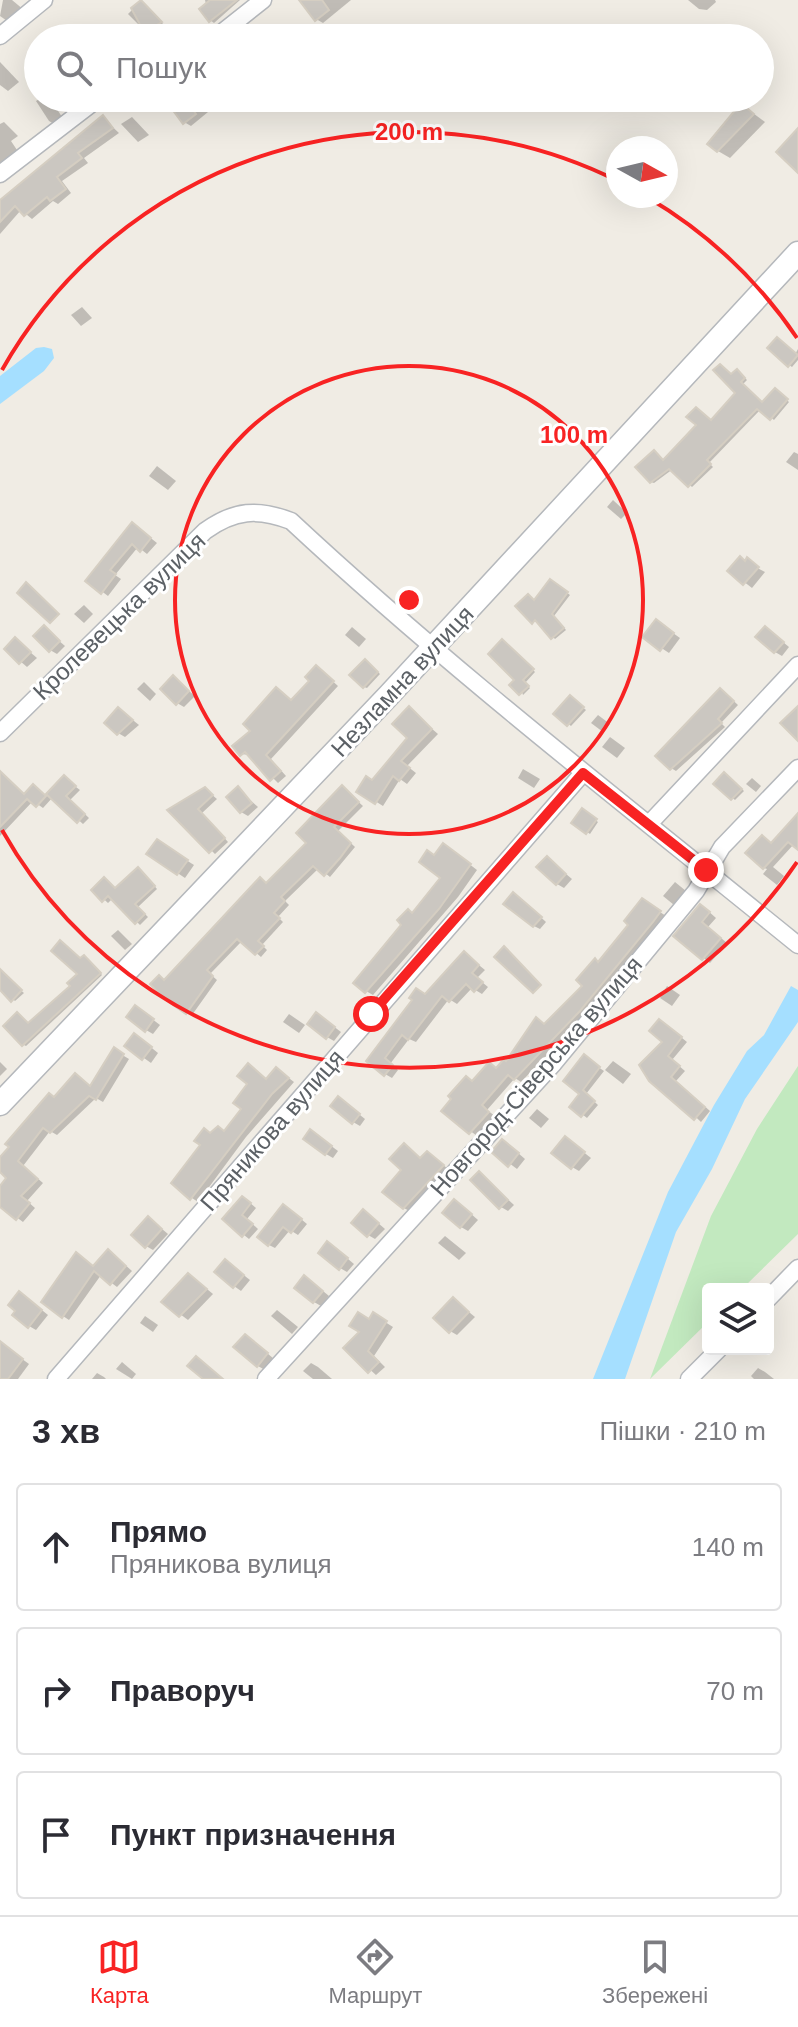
<!DOCTYPE html>
<html lang="uk">
<head>
<meta charset="utf-8">
<style>
	:root { --surface:#fff; --page:#f2f2f3; --text:#2b2b33; --muted:#7c7c81; --line:#e1e1e2; --accent:#f82323 }
	body { margin:0; font-family:Arial,sans-serif; background:var(--page); color:var(--text) }
	.controls { position:absolute; right:24px; bottom:24px; display:grid; overflow:hidden; border-radius:8px; box-shadow:0 8px 32px #0002 }
	.controls button { width:72px; height:72px; display:grid; place-items:center; padding:0; border:0; border-bottom:2px solid var(--line); background:var(--surface); color:var(--text); font:40px sans-serif }
	.compass { position:absolute; left:606px; top:136px; width:72px; height:72px; border-radius:50%; background:var(--surface); box-shadow:0 8px 32px #0002; rotate:98deg }
	.stop { position:absolute; width:24px; height:24px; margin:-18px; border:6px solid #f82323; border-radius:50%; background:#fff }
	.stop.end { background:#f82323; border-color:#fff; box-shadow:0 2px 8px #0008 }
	.list { margin:0; padding:0; list-style:none }
	h2 { display:flex; justify-content:space-between; align-items:center; height:104px; margin:0; padding:0 32px; font-size:34px }
	h2 small { font-size:26px; font-weight:400; color:var(--muted) }
	.list li { display:grid; grid-template-columns:52px 1fr auto; gap:24px; align-items:center; box-sizing:border-box; height:128px; margin:0 16px 16px; padding:0 16px; border:2px solid var(--line); border-radius:8px }
	.list b { display:block; font-size:30px; white-space:nowrap }
	.list p { margin:0; font-size:26px; white-space:nowrap; color:var(--muted) }
	.list em { font-size:26px; font-style:normal; color:var(--muted) }
	.icon { flex:none; width:44px; height:44px; fill:none; stroke:currentColor; stroke-width:2; stroke-linecap:round; stroke-linejoin:round }
	.map { position:relative; flex:none; width:798px; height:1379px; overflow:hidden }
	.search { position:absolute; background:var(--surface); box-shadow:0 8px 32px #0002; left:24px; right:24px; top:24px; height:88px; display:flex; align-items:center; gap:20px; box-sizing:border-box; padding:0 28px; border-radius:44px; color:var(--muted); font-size:30px }
	.sheet { height:536px; background:var(--surface) }
	nav { display:flex; justify-content:space-around; align-items:center; box-sizing:border-box; height:112px; border-top:2px solid var(--line); background:var(--surface); font-size:22px; color:var(--muted) }
	nav a { display:grid; justify-items:center; gap:4px }
	nav .on { color:var(--accent) }
	.map>svg:first-child { display:block }
	.green { fill:#c2e9bf }
	.water { fill:#a5dfff }
	.shadow { fill:#0003 }
	.building { fill:#cbc7c1; stroke:#d5cec2; stroke-width:2 }
	.lines { fill:none; stroke-linecap:round; stroke-linejoin:round }
	.minor-casing { stroke:#b5b8bc; stroke-width:19 }
	.tertiary-casing { stroke:#b5b8bc; stroke-width:25 }
	.minor { stroke:#fff; stroke-width:16 }
	.tertiary { stroke:#fff; stroke-width:22 }
	.route { stroke:#f82323; stroke-width:10 }
	.ring { fill:none; stroke:#f82323; stroke-width:4 }
	.labels { text-anchor:middle; dominant-baseline:central; stroke-width:6; stroke-linejoin:round; paint-order:stroke }
	.street-label { font-size:24px; fill:#5c6166; stroke:#fff }
	.centre { fill:#f82323; stroke:#fff; stroke-width:4 }
	.ring-label { font-size:24px; text-anchor:middle; font-weight:bold; fill:#f82323; stroke:#fff; stroke-width:6; stroke-linejoin:round; paint-order:stroke }
</style>
</head>
<body>
<div class="map">
<svg width="798" height="1379" viewBox="0 0 798 1379">
	<rect width="100%" height="100%" fill="#f0ece4"/>
	<polygon class="green" points="798,1066 798,1234 742,1289 708,1289 708,1322 650,1379 711,1216 757,1129"/>
	<g class="water">
		<polygon points="44,347 52,349 54,358 44,371 0,404 0,376 36,348"/>
		<polygon points="791,986 798,990 798,1022 745,1099 712,1169 676,1232 625,1379 593,1379 668,1192 714,1105 747,1051 764,1035"/>
	</g>
	<g class="shadow">
		<polygon points="3,0 12,0 24,10 10,23 0,16"/>
		<polygon points="205,0 240,0 214,23 210,20"/>
		<polygon points="307,0 351,0 323,23 316,19"/>
		<polygon points="688,0 715,0 716,2 707,10 699,9"/>
		<polygon points="140,2 143,3 163,24 144,30 128,14"/>
		<polygon points="259,33 266,37 267,38 253,38"/>
		<polygon points="38,61 38,83 28,70"/>
		<polygon points="0,62 19,82 8,91 0,85"/>
		<polygon points="41,98 51,100 64,120 56,125 49,121 36,101"/>
		<polygon points="180,98 225,98 191,126 184,122"/>
		<polygon points="742,105 765,122 730,158 718,151"/>
		<polygon points="132,117 149,135 138,142 121,124"/>
		<polygon points="103,118 119,133 84,158 88,163 62,181 71,193 58,204 53,201 32,219 21,210 0,234 0,202"/>
		<polygon points="4,122 18,136 11,141 17,150 0,163 0,124"/>
		<polygon points="82,307 92,318 81,326 71,315"/>
		<polygon points="798,349 798,360 792,367 789,365"/>
		<polygon points="740,373 747,380 742,385 763,404 778,392 789,402 774,420 761,409 709,463 713,467 692,487 673,469 654,483 651,482 664,462 712,422 737,393 732,376"/>
		<polygon points="794,452 798,454 798,470 786,462"/>
		<polygon points="157,466 176,481 168,490 149,476"/>
		<polygon points="613,500 627,513 621,519 607,507"/>
		<polygon points="133,524 157,543 147,554 138,547 115,575 121,579 108,596 88,581"/>
		<polygon points="746,562 765,572 752,588 730,571"/>
		<polygon points="551,581 570,595 554,616 566,630 555,639 538,621 533,622 535,602"/>
		<polygon points="84,605 93,614 84,623 74,614"/>
		<polygon points="663,626 680,638 669,653 645,637"/>
		<polygon points="352,627 366,639 359,647 345,635"/>
		<polygon points="44,628 65,646 57,654 50,650"/>
		<polygon points="766,628 789,647 782,656 775,652"/>
		<polygon points="16,640 37,658 27,667 6,649"/>
		<polygon points="506,643 535,672 525,683 530,688 523,695"/>
		<polygon points="368,663 380,674 367,688 364,687"/>
		<polygon points="317,667 338,686 271,759 286,776 278,783 250,755 241,754 312,681"/>
		<polygon points="174,678 195,696 184,707 177,703"/>
		<polygon points="144,682 156,694 150,701 137,689"/>
		<polygon points="725,693 738,705 721,723 725,727 676,771 671,768"/>
		<polygon points="573,699 586,710 571,726 556,714"/>
		<polygon points="119,709 139,725 125,737 118,733"/>
		<polygon points="409,709 438,734 407,766 416,773 407,784 400,779 383,806 359,791 372,782 410,738"/>
		<polygon points="598,715 610,724 603,732 591,723"/>
		<polygon points="610,737 625,748 617,758 602,747"/>
		<polygon points="523,769 540,779 534,788 518,778"/>
		<polygon points="727,776 744,791 735,800 716,784"/>
		<polygon points="64,778 80,790 70,800 89,818 83,824 53,797 43,808 33,801 0,836 0,783 25,795 39,790 47,796"/>
		<polygon points="752,778 761,786 756,792 746,784"/>
		<polygon points="342,787 363,806 338,831 355,847 330,877 319,868 285,901 289,905 278,917 283,922 262,945 267,950 261,957 242,941 210,974 217,980 192,1015 163,996 165,981 309,843"/>
		<polygon points="205,789 217,799 202,813 228,842 215,854 170,810"/>
		<polygon points="238,789 258,807 248,816 241,812"/>
		<polygon points="583,811 598,822 590,834 574,823"/>
		<polygon points="798,816 798,847 794,844 773,867 784,876 777,885 763,874 767,869 764,868 772,844"/>
		<polygon points="164,846 194,865 185,878 149,854"/>
		<polygon points="451,850 477,870 458,897 373,995 366,991 414,915 442,877 435,857"/>
		<polygon points="547,858 572,879 564,888 557,884"/>
		<polygon points="142,872 157,889 138,907 148,917 140,925 113,898 108,903 94,890 116,890"/>
		<polygon points="675,882 686,891 674,905 663,896"/>
		<polygon points="519,897 546,922 540,929 534,926"/>
		<polygon points="648,904 666,916 587,1014 521,1082 515,1078 487,1110 495,1116 477,1136 444,1111 473,1082 507,1063 585,986"/>
		<polygon points="707,910 716,918 708,927 727,943 710,963 676,936"/>
		<polygon points="118,930 132,944 125,950 111,936"/>
		<polygon points="464,953 485,970 477,978 488,987 482,994 472,988 457,1004 449,999 416,1042 409,1039 390,1064 398,1070 392,1078 385,1074 368,1060"/>
		<polygon points="87,959 102,975 26,1046 24,1045 5,1026 29,1025 73,986 81,960"/>
		<polygon points="0,973 24,993 15,1001 0,988"/>
		<polygon points="667,986 680,995 672,1006 660,998"/>
		<polygon points="143,1012 160,1025 153,1034 146,1030"/>
		<polygon points="289,1014 305,1025 299,1033 283,1022"/>
		<polygon points="324,1019 341,1032 334,1041 327,1037"/>
		<polygon points="666,1025 687,1042 672,1060 685,1071 676,1081 710,1111 701,1122 642,1065 665,1042"/>
		<polygon points="142,1040 158,1053 151,1063 127,1046"/>
		<polygon points="114,1050 129,1059 103,1102 96,1098 57,1135 50,1131 23,1166 43,1183 27,1201 35,1208 23,1222 0,1205 0,1189 9,1178 0,1160 92,1088"/>
		<polygon points="588,1060 604,1071 586,1094 598,1105 587,1118 572,1106 582,1094"/>
		<polygon points="613,1061 631,1074 623,1084 605,1070"/>
		<polygon points="0,1062 7,1069 0,1076"/>
		<polygon points="277,1069 294,1082 246,1137 198,1202 192,1198 203,1145 211,1134 225,1133"/>
		<polygon points="345,1103 365,1119 360,1126 353,1122"/>
		<polygon points="537,1109 549,1119 541,1128 529,1118"/>
		<polygon points="318,1136 338,1151 333,1158 326,1154"/>
		<polygon points="572,1143 591,1158 579,1171 572,1167"/>
		<polygon points="510,1146 525,1159 517,1169 494,1152"/>
		<polygon points="434,1157 449,1170 411,1212 404,1208"/>
		<polygon points="479,1173 514,1205 508,1211 501,1207"/>
		<polygon points="249,1202 256,1208 247,1219 258,1229 249,1239 224,1219"/>
		<polygon points="462,1206 478,1220 468,1231 461,1227"/>
		<polygon points="290,1210 307,1224 298,1235 290,1230 275,1248 269,1245"/>
		<polygon points="370,1216 385,1229 375,1239 368,1235"/>
		<polygon points="155,1223 168,1234 153,1250 146,1246"/>
		<polygon points="445,1236 466,1253 459,1260 438,1243"/>
		<polygon points="335,1248 354,1264 347,1272 340,1268"/>
		<polygon points="114,1255 132,1271 117,1287 101,1275 69,1320 63,1316 94,1268"/>
		<polygon points="226,1261 250,1280 241,1291 234,1286"/>
		<polygon points="196,1280 213,1294 188,1320 164,1302"/>
		<polygon points="311,1281 329,1296 321,1306 314,1302"/>
		<polygon points="27,1298 48,1315 36,1330 29,1326"/>
		<polygon points="453,1299 475,1317 457,1335 450,1331"/>
		<polygon points="277,1310 298,1327 292,1334 271,1316"/>
		<polygon points="374,1315 393,1327 374,1356 385,1367 376,1375 346,1348"/>
		<polygon points="145,1316 158,1325 153,1332 140,1323"/>
		<polygon points="252,1340 274,1359 265,1370 258,1366"/>
		<polygon points="0,1343 29,1364 18,1379 0,1379"/>
		<polygon points="122,1362 136,1374 132,1379 116,1369"/>
		<polygon points="311,1363 318,1367 332,1379 313,1379 303,1371"/>
		<polygon points="758,1368 765,1372 774,1379 754,1379 751,1376"/>
		<polygon points="97,1373 104,1377 106,1379 92,1379"/>
	</g>
	<g class="building">
		<polygon points="141,0 162,22 144,32 131,8"/>
		<polygon points="210,0 237,0 209,22 199,9"/>
		<polygon points="299,0 322,0 329,10 315,21"/>
		<polygon points="177,98 184,98 196,114 183,124 169,105"/>
		<polygon points="741,103 754,114 717,152 707,144"/>
		<polygon points="103,115 113,128 78,153 82,158 57,177 66,189 50,201 47,197 24,216 15,206 0,222 0,200"/>
		<polygon points="798,128 798,173 776,152"/>
		<polygon points="777,337 798,355 788,367 767,348"/>
		<polygon points="720,364 731,374 737,369 745,378 741,382 762,402 775,388 788,399 770,420 757,409 707,460 711,464 688,487 669,469 650,483 635,467 654,450 663,460 696,425 686,417 696,407 711,420 735,393 713,370"/>
		<polygon points="132,522 151,538 140,552 132,544 110,570 116,574 101,594 85,581"/>
		<polygon points="740,556 745,561 747,557 759,567 743,585 727,571"/>
		<polygon points="550,579 568,592 552,614 564,628 551,639 535,620 532,624 515,606 528,594 534,600"/>
		<polygon points="26,582 59,614 50,623 17,593"/>
		<polygon points="656,619 674,633 660,651 642,637"/>
		<polygon points="44,625 60,641 49,652 33,636"/>
		<polygon points="765,626 784,642 774,653 755,637"/>
		<polygon points="15,637 31,652 19,664 4,649"/>
		<polygon points="502,639 534,669 523,680 529,686 519,695 509,685 514,680 488,654"/>
		<polygon points="365,659 378,672 363,688 349,675"/>
		<polygon points="316,665 334,681 266,755 281,771 270,781 245,752 240,756 232,746 250,731 243,724 276,687 291,700 309,681 305,677"/>
		<polygon points="173,675 189,691 176,705 160,689"/>
		<polygon points="720,688 734,701 718,719 722,723 670,770 655,756"/>
		<polygon points="570,695 584,707 567,726 553,714"/>
		<polygon points="409,706 432,729 401,761 410,768 399,781 393,776 375,804 356,792 366,776 372,780 407,738 392,724"/>
		<polygon points="798,706 798,741 780,723"/>
		<polygon points="118,707 133,720 117,735 104,723"/>
		<polygon points="0,771 24,794 33,784 46,796 36,807 27,799 0,827"/>
		<polygon points="724,772 742,789 731,800 713,784"/>
		<polygon points="64,775 76,786 66,796 85,814 77,823 46,794"/>
		<polygon points="342,785 359,802 334,827 351,843 340,858 324,876 313,866 281,897 285,901 274,913 280,918 258,941 264,946 255,955 237,939 207,970 213,976 186,1014 162,997 150,984 159,975 164,980 260,877 266,883 306,843 296,833"/>
		<polygon points="238,786 252,803 240,813 226,797"/>
		<polygon points="205,787 213,795 198,809 225,838 209,853 167,810"/>
		<polygon points="582,808 597,819 586,834 571,823"/>
		<polygon points="798,813 798,850 788,842 763,869 745,853 762,835 771,843"/>
		<polygon points="157,839 188,860 177,875 146,854"/>
		<polygon points="443,843 471,864 439,909 365,993 353,983 401,925 397,920 408,909 412,913 440,878 419,862 427,850 434,855"/>
		<polygon points="547,856 566,874 556,885 536,867"/>
		<polygon points="138,867 155,886 135,904 145,914 135,924 108,896 102,902 91,890 104,877 115,888"/>
		<polygon points="513,892 542,917 533,927 503,904"/>
		<polygon points="642,898 661,911 653,922 580,1011 514,1080 508,1075 482,1105 489,1112 469,1134 441,1111 451,1099 448,1096 466,1076 472,1081 489,1062 496,1068 504,1059 506,1061 536,1017 544,1024 582,986 576,980 595,958 598,962 628,925 624,921"/>
		<polygon points="700,904 710,912 702,922 721,938 702,960 673,936"/>
		<polygon points="60,940 80,958 84,955 101,973 22,1046 3,1026 17,1012 28,1023 70,986 67,983 77,974 51,951"/>
		<polygon points="504,946 541,985 533,993 494,957"/>
		<polygon points="464,951 479,965 472,973 483,982 474,992 466,984 449,1002 442,996 408,1040 402,1035 385,1058 393,1065 384,1076 366,1061 412,1000 409,998 416,988 425,994"/>
		<polygon points="0,969 22,990 11,1002 0,990"/>
		<polygon points="135,1005 154,1019 145,1032 126,1017"/>
		<polygon points="316,1012 335,1027 326,1039 307,1024"/>
		<polygon points="659,1019 682,1037 668,1056 680,1066 671,1077 705,1107 694,1120 649,1081 639,1065 662,1042 649,1031"/>
		<polygon points="134,1033 152,1047 142,1060 124,1046"/>
		<polygon points="114,1047 124,1054 96,1100 89,1096 50,1133 43,1128 18,1161 38,1179 21,1196 30,1203 16,1220 0,1207 0,1186 6,1178 0,1172 0,1157 9,1147 5,1144 49,1093 54,1097 75,1073 90,1086"/>
		<polygon points="584,1054 600,1067 583,1090 595,1101 581,1117 569,1107 579,1094 563,1081"/>
		<polygon points="248,1063 266,1079 276,1067 289,1078 272,1094 190,1200 171,1183 200,1145 194,1141 204,1128 210,1133 218,1126 224,1131 241,1109 233,1103 247,1084 237,1076"/>
		<polygon points="338,1096 360,1114 352,1124 330,1106"/>
		<polygon points="310,1129 332,1146 325,1155 303,1139"/>
		<polygon points="565,1136 585,1152 571,1169 551,1153"/>
		<polygon points="502,1139 519,1153 508,1167 491,1152"/>
		<polygon points="404,1143 420,1158 427,1151 444,1165 403,1209 382,1192 401,1170 389,1159"/>
		<polygon points="479,1171 508,1200 499,1209 470,1180"/>
		<polygon points="242,1196 251,1203 242,1215 253,1224 242,1237 222,1219"/>
		<polygon points="454,1199 472,1214 460,1228 442,1213"/>
		<polygon points="283,1204 302,1219 291,1233 283,1227 268,1246 257,1237"/>
		<polygon points="363,1209 379,1223 367,1237 351,1223"/>
		<polygon points="148,1216 162,1229 145,1248 131,1235"/>
		<polygon points="327,1241 348,1258 339,1270 318,1253"/>
		<polygon points="108,1249 126,1266 110,1285 94,1271 62,1318 41,1302 76,1252 93,1266"/>
		<polygon points="225,1259 244,1275 233,1288 214,1272"/>
		<polygon points="188,1273 207,1289 179,1317 161,1302"/>
		<polygon points="304,1275 323,1291 313,1303 294,1288"/>
		<polygon points="19,1291 42,1310 28,1328 12,1315 15,1311 8,1305"/>
		<polygon points="453,1297 469,1312 449,1333 433,1318"/>
		<polygon points="358,1312 369,1319 373,1312 387,1321 368,1351 379,1362 368,1373 343,1348 359,1332 349,1326"/>
		<polygon points="245,1334 268,1353 257,1367 233,1347"/>
		<polygon points="0,1341 23,1359 8,1379 0,1379"/>
		<polygon points="196,1356 223,1379 203,1379 187,1366"/>
	</g>
	<g class="lines">
		<g class="minor-casing">
			<g id="minor">
				<polyline points="0,36 44,0"/>
				<polyline points="215,38 263,0"/>
				<polyline points="0,174 99,98"/>
				<path d="M 0,733 L 205,531 C 234,510 258,508 291,521 C 452,671 627,806 798,945"/>
				<polyline points="649,824 798,665"/>
				<polyline points="768,1299 798,1268"/>
				<polyline points="56,1379 583,773"/>
				<polyline points="266,1379 554,1063 696,891 722,847 798,768"/>
				<polyline points="689,1379 719,1349"/>
			</g>
		</g>
		<g class="tertiary-casing">
			<polyline id="tertiary" points="0,1104 389,695 798,253"/>
		</g>
		<use href="#minor" class="minor"/>
		<use href="#tertiary" class="tertiary"/>
	</g>
	<g class="lines">
		<polyline class="route" points="371,1014 583,773 706,870"/>
	</g>
	<g class="ring">
		<circle cx="409" cy="600" r="234"/>
		<path d="M797 862A468 468 0 0 1 2 830M2 370A468 468 0 0 1 618 181M647 197A468 468 0 0 1 797 338"/>
	</g>
	<g class="labels">
		<g class="street-label">
			<text transform="translate(119 616) rotate(-44)">Кролевецька вулиця</text>
			<text transform="translate(402 681) rotate(-47)">Незламна вулиця</text>
			<text transform="translate(536 1076) rotate(-49)">Новгород-Сіверська вулиця</text>
			<text transform="translate(272 1130) rotate(-49)">Пряникова вулиця</text>
		</g>
	</g>
	<circle cx="409" cy="600" r="12" class="centre"/>
	<g class="ring-label">
		<text x="409" y="140">200 m</text>
		<text x="574" y="443">100 m</text>
	</g>
</svg>
<div class="controls">
<button><svg class="icon" aria-label="layers" viewBox="0 0 24 24"><path d="M12 4l9 5-9 5-9-5zM3 14l9 5 9-5"/></svg></button>
</div>
<svg class="compass" viewBox="-18 -18 36 36"><path d="M0-13l5 13h-10z" fill="#e53935"/><path d="M0 13l5-13h-10z" fill="#7c7c81"/></svg>
<div class="stop" style="left:371px;top:1014px"></div>
<div class="stop end" style="left:706px;top:870px"></div>
<div class="search"><svg class="icon" aria-label="search" viewBox="0 0 24 24"><circle cx="10" cy="10" r="6"/><path d="M15 15l6 6"/></svg>Пошук</div>
</div>
<section class="sheet">
<h2>3 хв<small>Пішки · 210 m</small></h2>
<ul class="list">
<li><svg class="icon" aria-label="ahead" viewBox="0 0 24 24"><path d="M12 20V5M6 11l6-6 6 6"/></svg><div><b>Прямо</b><p>Пряникова вулиця</p></div><em>140 m</em></li>
<li><svg class="icon" aria-label="right" viewBox="0 0 24 24"><path d="M7 20v-9h11M14 6l5 5-5 5"/></svg><div><b>Праворуч</b></div><em>70 m</em></li>
<li><svg class="icon" aria-label="arrive" viewBox="0 0 24 24"><path d="M6 21V4h12l-3 4 3 4H6"/></svg><div><b>Пункт призначення</b></div></li>
</ul>
</section>
<nav>
<a class="on"><svg class="icon" aria-label="map" viewBox="0 0 24 24"><path d="M3 6l6-2 6 2 6-2v14l-6 2-6-2-6 2zM9 4v14M15 6v14"/></svg>Карта</a>
<a><svg class="icon" aria-label="directions" viewBox="0 0 24 24"><path d="M12 3l9 9-9 9-9-9zM9 14v-3h6M13 9l2 2-2 2"/></svg>Маршрут</a>
<a><svg class="icon" aria-label="saved" viewBox="0 0 24 24"><path d="M7 4h10v16l-5-4-5 4z"/></svg>Збережені</a>
</nav>
</body>
</html>
